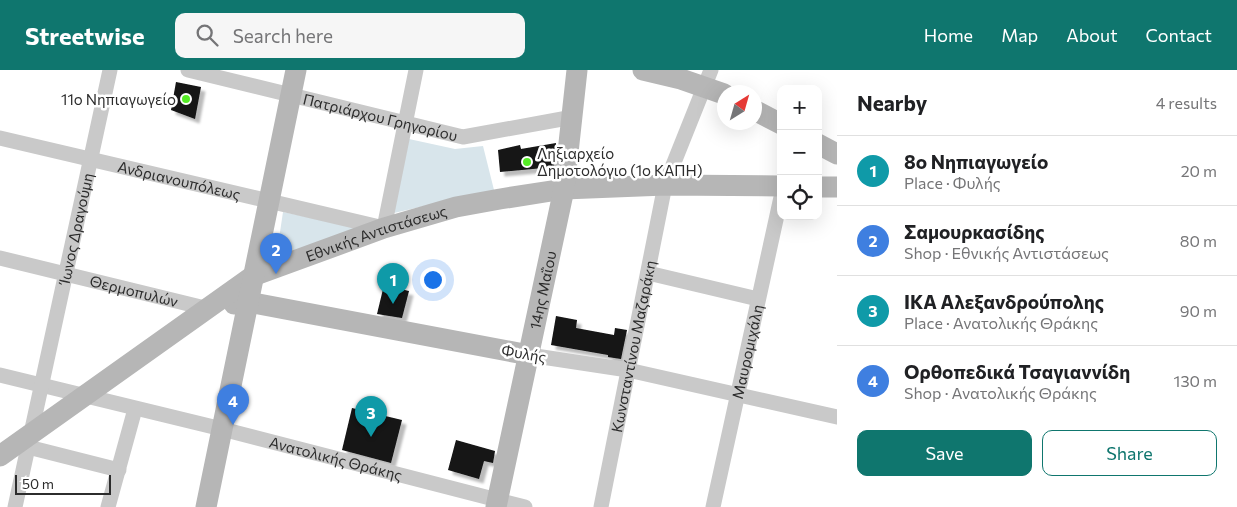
<!DOCTYPE html>
<html lang="en">
<head>
<meta charset="utf-8">
<style>
	:root { --surface:#fff; --page:#f6f6f6; --text:#202124; --muted:#757577; --line:#e0e0e0; --accent:#0f766e }
	body { margin:0; font-family:Commissioner,sans-serif; background:var(--page); color:var(--text) }
	.controls { position:absolute; right:15px; top:15px; display:grid; overflow:hidden; border-radius:10px; box-shadow:0 5px 20px #0002 }
	.controls button { width:45px; height:45px; display:grid; place-items:center; padding:0; border:0; border-bottom:1px solid var(--line); background:var(--surface); color:var(--text); font:25px sans-serif }
	.compass { position:absolute; left:717px; top:15px; width:45px; height:45px; border-radius:50%; background:var(--surface); box-shadow:0 5px 20px #0002; rotate:37deg }
	.scale { position:absolute; left:15px; bottom:12px; width:96px; box-sizing:border-box; padding-left:5px; border:2px solid #2c2c2c; border-top:0; font-size:14px; line-height:18px; white-space:nowrap; color:#2c2c2c; -webkit-text-stroke:4px #fff; paint-order:stroke }
	.you { position:absolute; left:432px; top:209px; width:18px; height:18px; margin:-12px; border:4px solid #fff; border-radius:50%; background:#1a73e8; box-shadow:0 0 0 8px #1a73e833 }
	.badge { display:grid; place-items:center; width:32px; height:32px; border-radius:50%; background:var(--accent); color:#fff; font-size:16px; font-weight:700 }
	.pin { position:absolute; translate:-50% -41px; filter:drop-shadow(0 1px 2px #0008) }
	.pin::after { content:''; position:absolute; top:26px; width:18px; height:15px; background:inherit; clip-path:polygon(0 0,100% 0,50% 100%) }
	.list { margin:0; padding:0; list-style:none }
	h2 { display:flex; justify-content:space-between; align-items:center; height:65px; margin:0; padding:0 20px; font-size:21px }
	h2 small { font-size:16px; font-weight:400; color:var(--muted) }
	.list li { display:grid; grid-template-columns:32px 1fr auto; gap:15px; align-items:center; box-sizing:border-box; height:70px; padding:0 20px; border-top:1px solid var(--line) }
	.list b { display:block; font-size:19px; white-space:nowrap }
	.list p { margin:0; font-size:16px; white-space:nowrap; color:var(--muted) }
	.list em { font-size:16px; font-style:normal; color:var(--muted) }
	.actions { display:flex; gap:10px; padding:15px 20px }
	.actions a { flex:1; padding:11px 0; border:1px solid var(--accent); border-radius:10px; text-align:center; font-size:18px; color:var(--accent) }
	.actions .main { background:var(--accent); color:#fff }
	.icon { flex:none; width:28px; height:28px; fill:none; stroke:currentColor; stroke-width:2; stroke-linecap:round; stroke-linejoin:round }
	.map { position:relative; flex:none; width:837px; height:437px; overflow:hidden }
	header { display:flex; align-items:center; gap:30px; box-sizing:border-box; height:70px; padding:0 25px; background:var(--accent); color:#fff }
	header strong { font-size:24px }
	nav { display:flex; gap:28px; margin-inline-start:auto; font-size:18px }
	.search { width:350px; height:45px; background:var(--page); display:flex; align-items:center; gap:12px; box-sizing:border-box; padding:0 18px; border-radius:10px; color:var(--muted); font-size:19px }
	main { display:flex }
	aside { flex:1; background:var(--surface) }
	.map>svg:first-child { display:block }
	.green { fill:#d8e5eb }
	.building { fill:#131313; filter:url(#shadow) }
	.lines { fill:none; stroke-linecap:round; stroke-linejoin:round }
	.street { stroke:#c9c9c9; stroke-width:15 }
	.secondary { stroke:#b6b6b6; stroke-width:21 }
	.poi-dot { fill:#55ec25; stroke:#fff; stroke-width:2 }
	.labels { text-anchor:middle; dominant-baseline:central; stroke-width:5; stroke-linejoin:round; paint-order:stroke }
	.poi-label { font-size:15px; fill:#2c2c2c; stroke:#fff; text-anchor:end }
	.street-label { font-size:15px; fill:#2c2c2c; stroke:#fff }
</style>
</head>
<body>
<header>
<strong>Streetwise</strong>
<div class="search"><svg class="icon" aria-label="search" viewBox="0 0 24 24"><circle cx="10" cy="10" r="6"/><path d="M15 15l6 6"/></svg>Search here</div>
<nav><a>Home</a><a>Map</a><a>About</a><a>Contact</a></nav>
</header>
<main>
<div class="map">
<svg width="837" height="437" viewBox="0 0 837 437">
	<defs>
		<filter id="shadow"><feDropShadow dx="4.5" dy="4.5" stdDeviation="1" flood-color="#0004"/></filter>
	</defs>
	<rect width="100%" height="100%" fill="#fff"/>
	<g class="green">
		<polygon points="409,69 455,79 483,76 494,120 394,143"/>
		<polygon points="283,142 366,159 276,189"/>
	</g>
	<g class="building">
		<polygon points="176,12 201,17 195,49 171,40"/>
		<polygon points="556,73 554,97 500,102 498,80 520,75 521,79"/>
		<polygon points="384,215 409,221 402,248 377,244"/>
		<polygon points="556,246 577,250 576,258 614,265 615,258 627,260 621,289 608,287 608,285 551,275"/>
		<polygon points="352,338 402,350 391,393 342,380"/>
		<polygon points="456,370 495,381 493,393 484,391 479,409 448,400"/>
	</g>
	<g class="lines">
		<g class="street">
			<path id="s1" d="M 188,0 L 463,67 L 573,47"/>
			<path id="s2" d="M 0,68 L 384,158 L 416,0"/>
			<path id="s3" d="M 0,188 L 209,239"/>
			<polyline points="648,203 758,229"/>
			<polyline points="529,285 628,300 837,347"/>
			<path id="s4" d="M 0,305 L 222,359 L 525,437"/>
			<polyline points="28,377 119,400"/>
			<path id="s5" d="M 15,437 L 110,0"/>
			<polyline points="108,437 135,339"/>
			<path id="s6" d="M 601,437 L 665,115 L 711,0"/>
			<path id="s7" d="M 713,437 L 781,127"/>
		</g>
		<g class="secondary">
			<polyline points="643,0 681,9 724,24"/>
			<polyline points="754,40 781,54"/>
			<polyline points="818,74 837,84"/>
			<polyline points="818,117 837,117"/>
			<polyline points="234,234 248,232 529,285"/>
			<path id="s8" d="M 0,386 L 253,206 L 384,158 L 456,137 L 500,129 L 564,119 L 665,115 L 781,116"/>
			<polyline points="206,437 296,0"/>
			<path id="s9" d="M 496,437 L 564,119 L 577,0"/>
		</g>
	</g>
	<g class="poi-dot">
		<circle cx="186" cy="29" r="5"/>
		<circle cx="527" cy="92" r="5"/>
	</g>
	<g class="labels">
		<g class="poi-label">
			<text x="176" y="29">11ο Νηπιαγωγείο</text>
			<text x="537" y="83" text-anchor="start">Ληξιαρχείο<tspan x="537" dy="17">Δημοτολόγιο (1ο ΚΑΠΗ)</tspan></text>
		</g>
		<g class="street-label">
			<text stroke="none"><textPath href="#s1" startOffset="198">Πατριάρχου Γρηγορίου</textPath></text>
			<text stroke="none"><textPath href="#s2" startOffset="184">Ανδριανουπόλεως</textPath></text>
			<text stroke="none"><textPath href="#s5" startOffset="285">Ίωνος Δραγούμη</textPath></text>
			<text stroke="none"><textPath href="#s8" startOffset="441">Εθνικής Αντιστάσεως</textPath></text>
			<text stroke="none"><textPath href="#s9" startOffset="222">14ης Μαΐου</textPath></text>
			<text stroke="none"><textPath href="#s3" startOffset="138">Θερμοπυλών</textPath></text>
			<text stroke="none"><textPath href="#s6" startOffset="164">Κωνσταντίνου Μαζαράκη</textPath></text>
			<text stroke="none"><textPath href="#s7" startOffset="159">Μαυρομιχάλη</textPath></text>
			<text transform="translate(524 283) rotate(10)">Φυλής</text>
			<text stroke="none"><textPath href="#s4" startOffset="346">Ανατολικής Θράκης</textPath></text>
		</g>
	</g>
</svg>
<div class="controls">
<button>+</button>
<button>−</button>
<button><svg class="icon" aria-label="locate" viewBox="0 0 24 24"><circle cx="12" cy="12" r="6"/><path d="M12 2v4M12 18v4M2 12h4M18 12h4"/></svg></button>
</div>
<svg class="compass" viewBox="-18 -18 36 36"><path d="M0-13l5 13h-10z" fill="#e53935"/><path d="M0 13l5-13h-10z" fill="#757577"/></svg>
<div class="scale">50 m</div>
<div class="you"></div>
<div class="pin badge" style="left:393px;top:234px;background:#0f9aa8">1</div>
<div class="pin badge" style="left:276px;top:204px;background:#3f7fe0">2</div>
<div class="pin badge" style="left:371px;top:367px;background:#0f9aa8">3</div>
<div class="pin badge" style="left:233px;top:355px;background:#3f7fe0">4</div>
</div>
<aside>
<h2>Nearby<small>4 results</small></h2>
<ul class="list">
<li><span class="badge" style="background:#0f9aa8">1</span><div><b>8ο Νηπιαγωγείο</b><p>Place · Φυλής</p></div><em>20 m</em></li>
<li><span class="badge" style="background:#3f7fe0">2</span><div><b>Σαμουρκασίδης</b><p>Shop · Εθνικής Αντιστάσεως</p></div><em>80 m</em></li>
<li><span class="badge" style="background:#0f9aa8">3</span><div><b>ΙΚΑ Αλεξανδρούπολης</b><p>Place · Ανατολικής Θράκης</p></div><em>90 m</em></li>
<li><span class="badge" style="background:#3f7fe0">4</span><div><b>Ορθοπεδικά Τσαγιαννίδη</b><p>Shop · Ανατολικής Θράκης</p></div><em>130 m</em></li>
</ul>
<div class="actions"><a class="main">Save</a><a>Share</a></div>
</aside>
</main>
</body>
</html>
